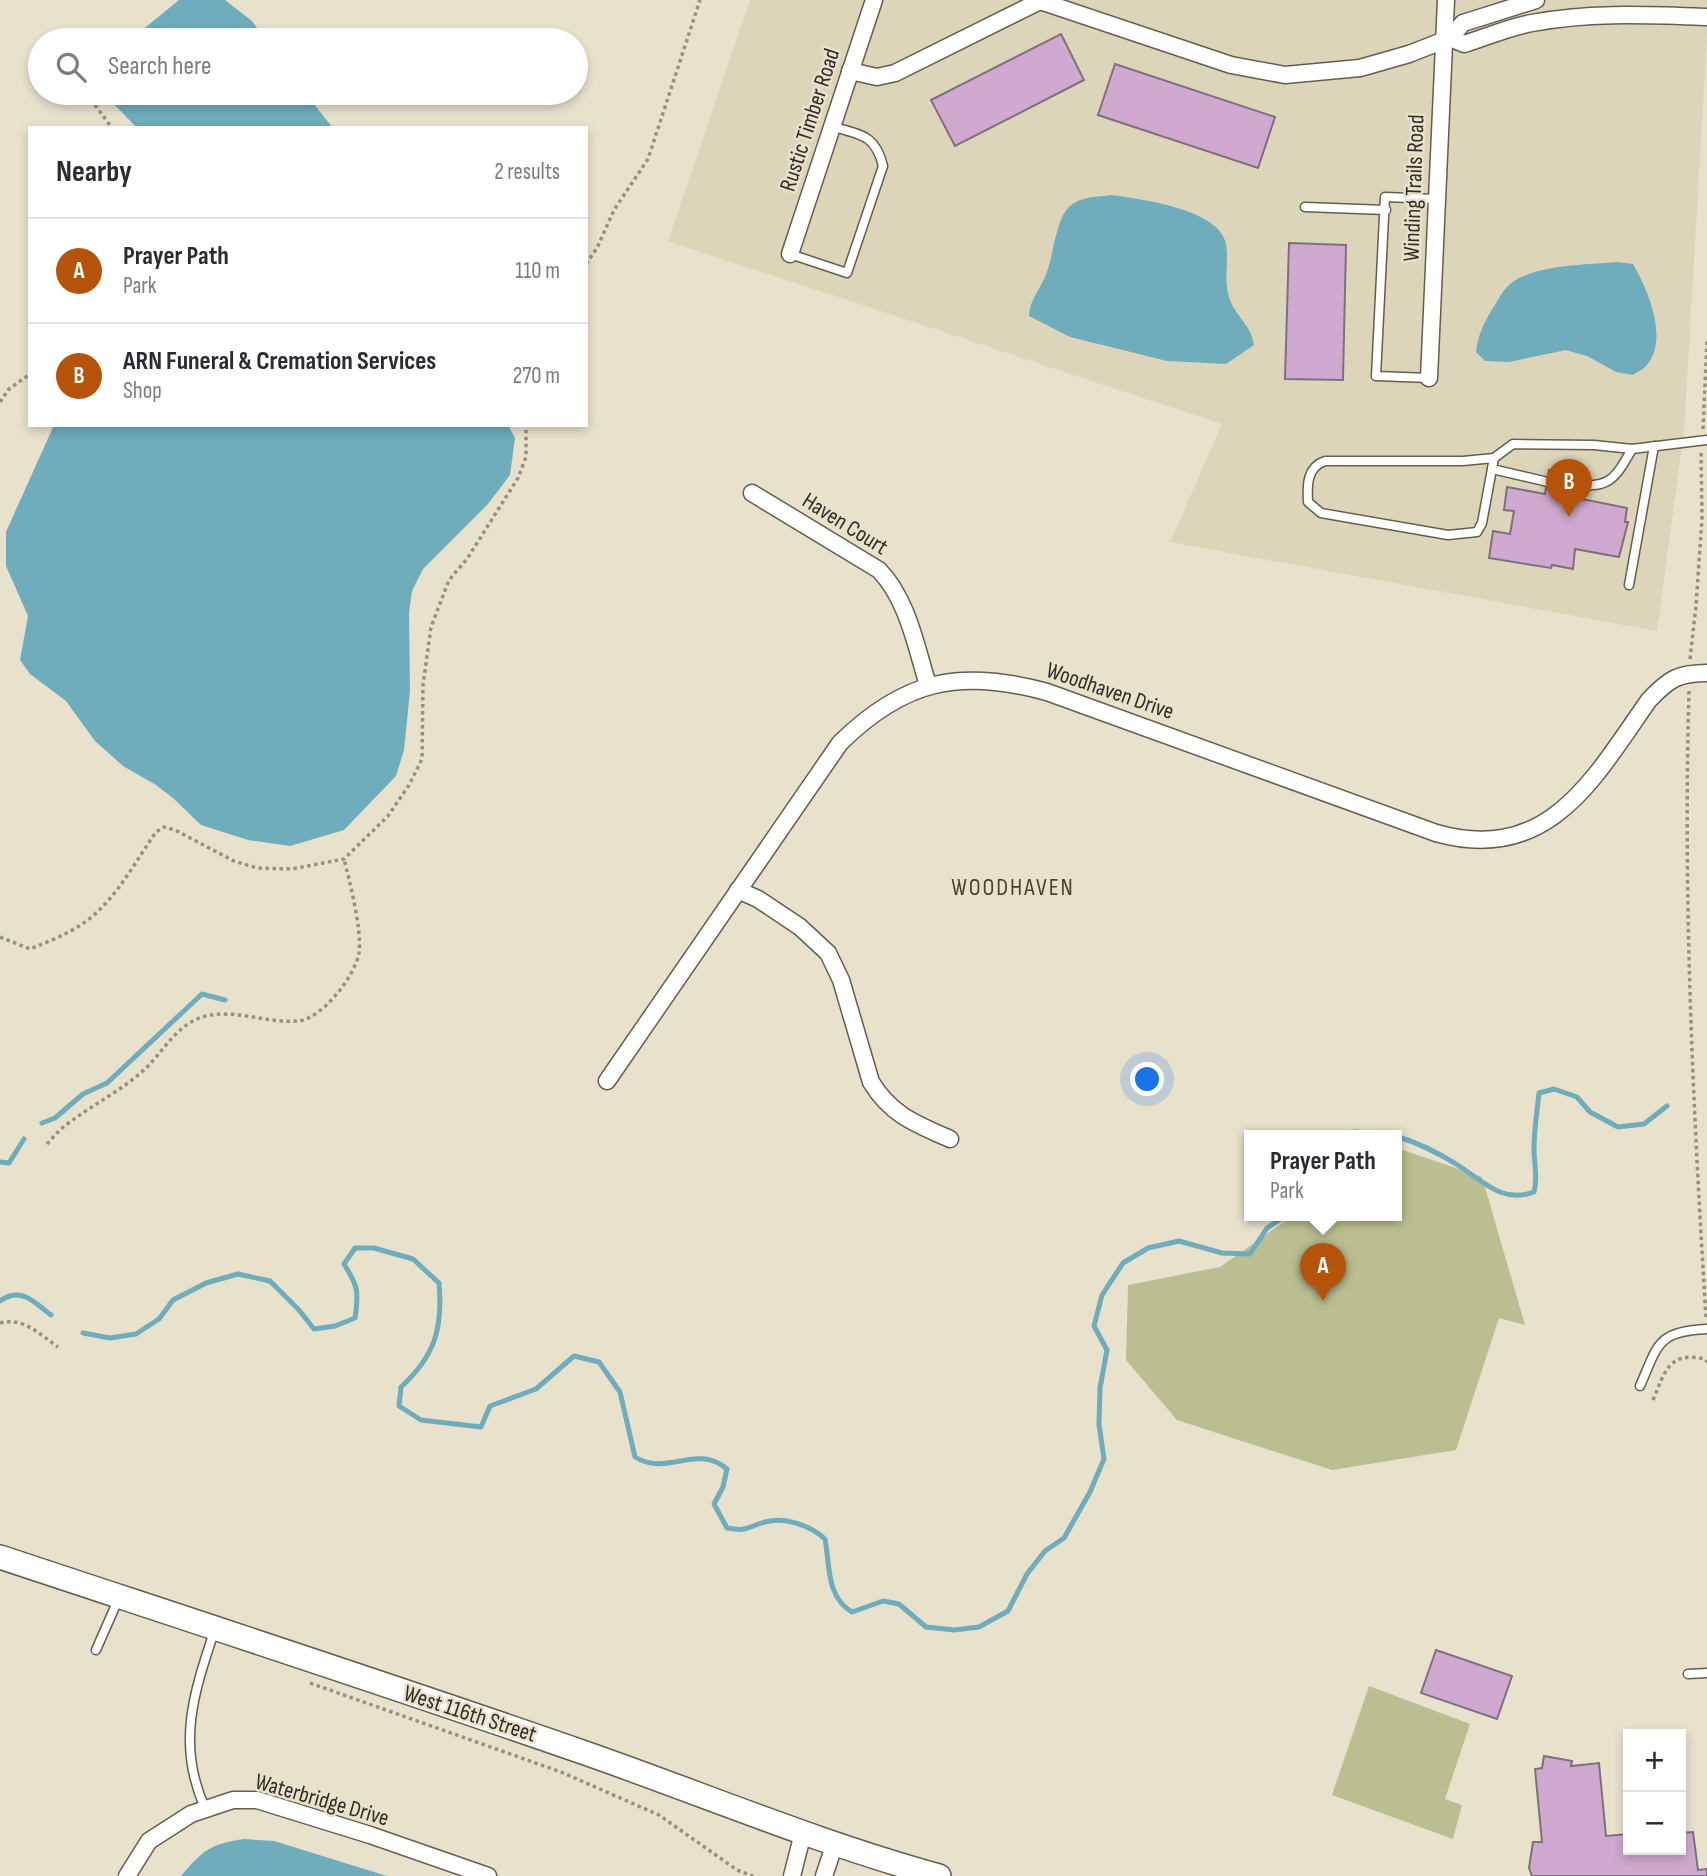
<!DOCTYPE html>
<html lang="en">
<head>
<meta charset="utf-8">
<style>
	:root { --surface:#fff; --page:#f2f2f3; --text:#2b2b33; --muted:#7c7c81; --line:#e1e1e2; --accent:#b45309 }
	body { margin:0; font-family:"Sofia Sans Condensed",sans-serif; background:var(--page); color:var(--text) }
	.controls { position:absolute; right:21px; bottom:21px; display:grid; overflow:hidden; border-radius:0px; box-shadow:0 4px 10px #0003 }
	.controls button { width:63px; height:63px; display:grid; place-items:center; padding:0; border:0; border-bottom:2px solid var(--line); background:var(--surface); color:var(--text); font:35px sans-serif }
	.you { position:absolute; left:1148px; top:1080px; width:24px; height:24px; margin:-18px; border:5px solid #fff; border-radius:50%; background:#1a73e8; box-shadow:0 0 0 10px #1a73e833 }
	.badge { display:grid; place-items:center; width:46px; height:46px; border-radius:50%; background:var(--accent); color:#fff; font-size:23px; font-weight:700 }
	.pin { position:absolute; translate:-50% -58px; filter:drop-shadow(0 2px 4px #0008) }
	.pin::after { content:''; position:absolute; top:37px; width:24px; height:21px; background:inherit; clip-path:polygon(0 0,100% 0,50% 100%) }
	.popup { position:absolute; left:1244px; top:1130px; width:158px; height:91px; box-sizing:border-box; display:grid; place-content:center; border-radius:0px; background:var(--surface); filter:drop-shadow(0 2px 5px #0005); font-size:23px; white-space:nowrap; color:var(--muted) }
	.popup b { font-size:26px; color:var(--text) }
	.popup::after { content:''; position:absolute; left:50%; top:100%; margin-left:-14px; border:14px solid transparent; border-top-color:var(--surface) }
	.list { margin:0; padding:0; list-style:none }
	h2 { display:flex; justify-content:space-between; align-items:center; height:91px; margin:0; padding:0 28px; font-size:30px }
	h2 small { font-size:23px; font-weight:400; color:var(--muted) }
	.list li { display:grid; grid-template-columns:46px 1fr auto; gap:21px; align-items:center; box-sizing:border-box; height:105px; padding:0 28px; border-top:2px solid var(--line) }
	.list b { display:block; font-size:26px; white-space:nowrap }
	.list p { margin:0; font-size:23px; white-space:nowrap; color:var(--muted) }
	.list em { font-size:23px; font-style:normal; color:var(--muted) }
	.icon { flex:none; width:38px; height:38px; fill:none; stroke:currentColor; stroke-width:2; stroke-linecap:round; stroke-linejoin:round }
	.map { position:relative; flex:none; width:1707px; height:1876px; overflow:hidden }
	.search { position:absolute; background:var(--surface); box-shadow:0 4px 10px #0003; left:28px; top:28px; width:560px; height:77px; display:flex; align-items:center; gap:18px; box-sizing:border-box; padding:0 24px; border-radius:38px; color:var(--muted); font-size:26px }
	.panel { position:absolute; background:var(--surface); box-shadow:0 4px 10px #0003; left:28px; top:126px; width:560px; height:301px; border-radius:0px }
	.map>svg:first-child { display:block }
	.built { fill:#ddd5ba }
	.green { fill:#babe90 }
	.water { fill:#6facbc }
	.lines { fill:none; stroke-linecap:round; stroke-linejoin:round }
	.stream { stroke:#6facbc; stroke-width:5 }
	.building { fill:#cfa9cf; stroke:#7f707f; stroke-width:2 }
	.lane-casing { stroke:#645e4d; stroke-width:11 }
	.street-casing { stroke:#645e4d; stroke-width:19 }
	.secondary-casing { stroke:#645e4d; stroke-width:26 }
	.path { stroke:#959182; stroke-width:3.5; stroke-dasharray:3.5 3.5; stroke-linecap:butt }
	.lane { stroke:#fff; stroke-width:8 }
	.street { stroke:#fff; stroke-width:16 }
	.secondary { stroke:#fff; stroke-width:23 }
	.labels { text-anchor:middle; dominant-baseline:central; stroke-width:5; stroke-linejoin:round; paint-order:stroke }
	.street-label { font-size:23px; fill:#302d25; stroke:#e8e2cd }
	.neighbourhood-label { font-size:24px; letter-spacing:2px; fill:#474231; stroke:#e8e2cd }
</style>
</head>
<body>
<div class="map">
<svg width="1707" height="1876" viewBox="0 0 1707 1876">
	<rect width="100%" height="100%" fill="#e8e2cd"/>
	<polygon class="built" points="750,0 1707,0 1707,37 1684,431 1657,631 1170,542 1222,424 668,241"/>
	<g class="green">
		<polygon points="1397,1148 1482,1177 1525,1325 1499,1318 1456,1450 1332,1470 1177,1420 1126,1360 1128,1285 1220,1267 1294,1215 1396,1215"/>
		<polygon points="1369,1686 1470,1724 1445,1799 1462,1805 1453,1839 1332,1795"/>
	</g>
	<g class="water">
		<polygon points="179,0 225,0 252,21 266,40 130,40"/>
		<polygon points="106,93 305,93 333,128 137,128 107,97"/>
		<path d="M 1111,195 C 1140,199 1220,209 1226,244 C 1229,260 1224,277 1228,293 C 1233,316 1251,323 1254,345 L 1226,364 L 1167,361 L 1070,337 L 1029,316 C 1030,299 1039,291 1045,277 C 1054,257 1055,219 1070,206 C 1082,196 1097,197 1111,195 Z"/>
		<path d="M 1617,262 L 1633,264 C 1648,290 1669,338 1647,365 C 1644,369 1637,372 1633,375 L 1616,372 L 1587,356 L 1566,350 L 1509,362 L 1485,361 L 1476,352 C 1478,335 1483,325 1491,311 C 1496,304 1500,295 1506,288 C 1528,264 1586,265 1617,262 Z"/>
		<polygon points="54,425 508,425 515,438 510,475 488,504 423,569 412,591 409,613 410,691 404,750 396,776 344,830 290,846 248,840 201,825 173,798 156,785 123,766 95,741 66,701 30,674 20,660 28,616 6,566 6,532"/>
		<path d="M 244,1839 L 274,1841 L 387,1876 L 181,1876 C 203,1850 210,1844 244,1839 Z"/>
	</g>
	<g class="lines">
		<g class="stream">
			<polyline points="42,1123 55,1118 83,1094 107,1083 202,994 225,1000"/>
			<polyline points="1344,1135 1355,1132 1394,1135"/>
			<path d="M 1396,1136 C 1418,1143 1437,1152 1456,1164 C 1482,1180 1501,1204 1534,1192 C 1538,1177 1534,1164 1534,1149 C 1534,1130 1537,1112 1539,1093 L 1554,1089 L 1577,1097 L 1590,1112 L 1618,1127 L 1644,1124 L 1667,1106"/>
			<polyline points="0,1162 9,1163 24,1139"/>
			<path d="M 0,1301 C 21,1286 34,1302 51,1315"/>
			<path d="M 83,1333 L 110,1338 L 136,1334 L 159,1319 L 173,1300 L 206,1283 L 238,1274 L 270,1281 L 299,1310 L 314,1329 L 335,1326 L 355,1318 C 359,1292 358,1286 344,1264 L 355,1248 L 374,1248 L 413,1259 L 439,1283 C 443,1328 435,1356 401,1387 L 399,1406 L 421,1420 L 481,1427 L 490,1406 L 536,1389 L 574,1356 L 599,1362 L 620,1392 L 635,1457 C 667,1477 696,1443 727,1469 L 723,1487 L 714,1504 L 727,1528 C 749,1532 746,1527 765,1522 C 784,1516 811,1526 825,1539 C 830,1565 826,1597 852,1612 L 883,1601 L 899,1604 L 926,1627 L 954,1630 L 979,1627 L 1008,1611 L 1027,1574 L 1045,1551 L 1064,1538 L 1090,1492 L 1104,1459 L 1099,1424 L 1100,1388 L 1107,1350 L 1094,1326 L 1102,1295 L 1123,1263 L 1148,1248 L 1179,1241 L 1222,1253 L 1250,1254 L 1267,1228 L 1287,1215"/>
		</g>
	</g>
	<g class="building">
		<polygon points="1061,34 1084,80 955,146 931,100"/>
		<polygon points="1115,64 1275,117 1258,168 1098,115"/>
		<polygon points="1289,243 1346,245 1343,380 1285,379"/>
		<polygon points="1549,470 1576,476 1572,497 1627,508 1625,522 1628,522 1619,557 1575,549 1573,569 1552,565 1551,568 1489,558 1493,531 1510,534 1514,511 1504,510 1507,487 1545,494"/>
		<polygon points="1436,1650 1512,1676 1497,1719 1421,1693"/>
		<polygon points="1544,1756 1572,1761 1571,1766 1599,1763 1606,1836 1628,1834 1628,1850 1681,1850 1681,1833 1693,1832 1698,1870 1707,1869 1707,1876 1532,1876 1529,1868 1533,1842 1542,1842 1535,1769 1542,1768"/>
	</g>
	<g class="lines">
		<g class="lane-casing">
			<g id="lane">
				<polyline points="1305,207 1386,210"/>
				<path d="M 790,254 L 847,273 L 883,166 C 875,133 859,135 831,126"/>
				<polyline points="1429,378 1376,376 1385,197 1437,199"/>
				<path d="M 1494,458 L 1463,461 L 1325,461 C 1307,467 1307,485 1308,502 L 1321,513 L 1448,535 L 1477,532 L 1482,523 L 1494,458 L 1513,444 L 1594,445 L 1632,449 L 1707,440"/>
				<polyline points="1492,469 1548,482"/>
				<path d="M 1574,485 C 1610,488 1615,479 1632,449"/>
				<polyline points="1629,585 1654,446"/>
				<path d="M 1640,1386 C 1658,1345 1657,1331 1707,1329"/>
				<polyline points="96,1650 118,1600"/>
				<polyline points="1688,1674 1707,1673"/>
				<path d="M 205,1808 C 176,1744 194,1692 215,1629"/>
			</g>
		</g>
		<g class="street-casing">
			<g id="street">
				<polyline points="1037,0 1231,65 1285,75 1360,68 1409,54 1450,38 1463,23 1536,0"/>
				<path d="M 1450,38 L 1464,44 C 1487,37 1509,27 1532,23 C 1590,12 1648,15 1707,17"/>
				<polyline points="850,71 877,77 895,73 1040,1"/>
				<polyline points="790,254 874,0"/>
				<polyline points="1429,378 1446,0"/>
				<path d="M 752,493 L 879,570 C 908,600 916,647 928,685"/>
				<path d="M 738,890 L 758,899 L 800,927 L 828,953 L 841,980 L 871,1082 C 891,1115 916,1124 950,1139"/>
				<path d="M 607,1081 L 840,743 C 904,680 960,668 1047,692 L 1436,833 C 1549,865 1594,778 1649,700 C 1669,679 1678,673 1707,673"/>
				<polyline points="127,1876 149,1841 191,1814 233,1800 257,1800 370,1835 488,1876"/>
				<polyline points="792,1876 803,1833"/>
				<polyline points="824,1876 835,1843"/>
			</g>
		</g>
		<g class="secondary-casing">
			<path id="secondary" d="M 0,1557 C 196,1622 393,1686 588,1754 C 705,1795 819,1843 939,1876"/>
		</g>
		<g class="path">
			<polyline points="88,93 92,101 112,128"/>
			<polyline points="586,264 597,248 614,210 648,159 700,0"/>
			<polyline points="0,402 9,389 30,374"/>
			<polyline points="1703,429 1707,340"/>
			<polyline points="1690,659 1696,606 1702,518 1701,450"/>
			<path d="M 1689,691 C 1683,900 1693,1108 1706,1317"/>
			<path d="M 0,937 L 30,949 C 50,941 71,933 89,919 C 118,896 135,862 156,832 L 164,827 L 175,830 L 234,861 L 257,868 L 292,869 L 344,859 L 388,816 L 409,785 L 422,759 L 423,685 L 431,627 L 449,580 L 467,559 L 518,478 L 526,457 L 526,425"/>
			<path d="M 47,1144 C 54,1136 61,1128 70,1122 C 95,1103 125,1089 148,1066 C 162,1052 174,1031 193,1021 C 224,1004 264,1024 298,1021 C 322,1019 355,976 359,953 C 362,929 350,883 344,859"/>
			<path d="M 0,1323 C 24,1317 39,1334 58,1347"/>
			<path d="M 1653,1400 C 1665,1372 1668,1351 1705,1359 L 1707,1362"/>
			<polyline points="310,1683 561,1772 659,1815 737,1870 753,1876"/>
		</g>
		<use href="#lane" class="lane"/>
		<use href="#street" class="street"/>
		<use href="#secondary" class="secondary"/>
	</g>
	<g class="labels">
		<g class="street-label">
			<text transform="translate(810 120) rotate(-72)">Rustic Timber Road</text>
			<text transform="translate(1414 188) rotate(-88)">Winding Trails Road</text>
			<text transform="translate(845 524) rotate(32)">Haven Court</text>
			<text transform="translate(1110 691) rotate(19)">Woodhaven Drive</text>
			<text transform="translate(470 1714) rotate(18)">West 116th Street</text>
			<text transform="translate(322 1800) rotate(16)">Waterbridge Drive</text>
		</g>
		<g class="neighbourhood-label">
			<text x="1013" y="887">WOODHAVEN</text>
		</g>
	</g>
</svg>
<div class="controls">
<button>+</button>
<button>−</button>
</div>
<div class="you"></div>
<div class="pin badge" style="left:1323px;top:1301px">A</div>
<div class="popup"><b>Prayer Path</b>Park</div>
<div class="pin badge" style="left:1569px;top:517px">B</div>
<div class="search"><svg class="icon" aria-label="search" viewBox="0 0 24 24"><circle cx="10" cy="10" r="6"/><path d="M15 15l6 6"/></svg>Search here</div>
<section class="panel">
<h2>Nearby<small>2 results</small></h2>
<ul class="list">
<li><span class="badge">A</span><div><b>Prayer Path</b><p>Park</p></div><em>110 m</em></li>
<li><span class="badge">B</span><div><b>ARN Funeral &amp; Cremation Services</b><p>Shop</p></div><em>270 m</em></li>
</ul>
</section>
</div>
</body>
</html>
